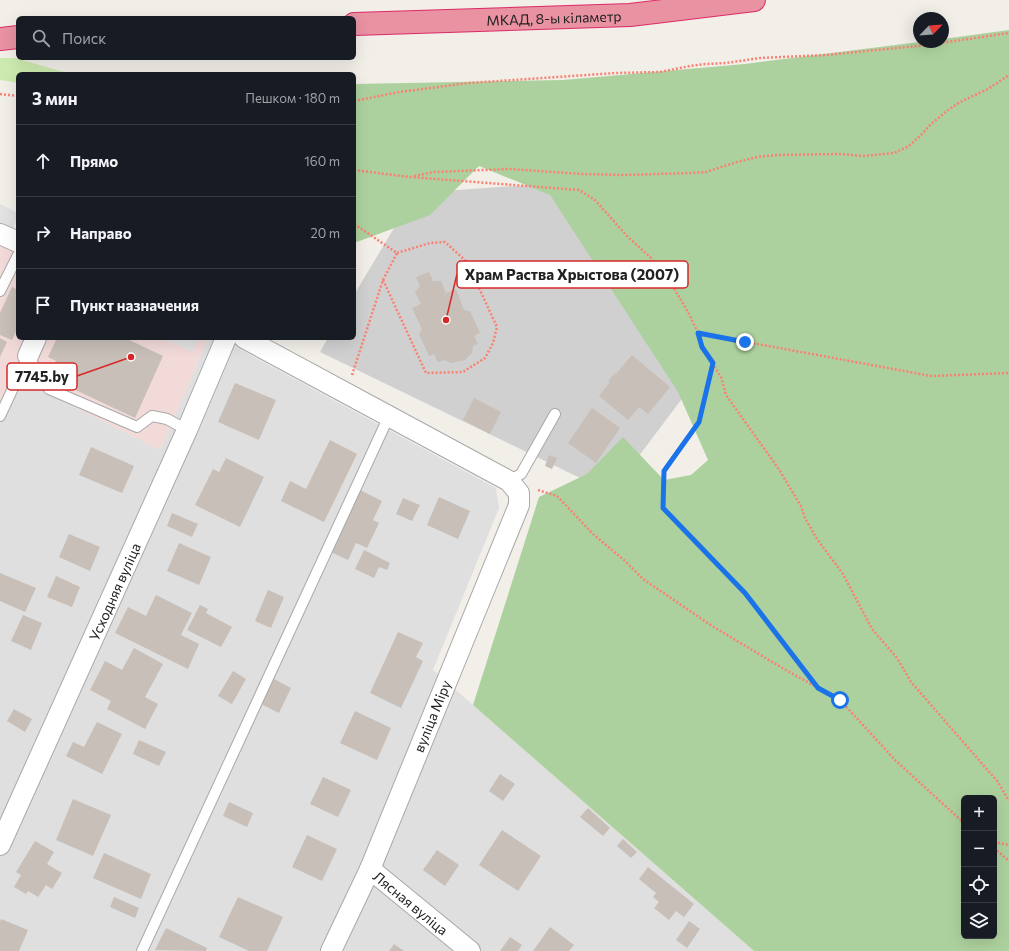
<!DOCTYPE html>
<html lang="ru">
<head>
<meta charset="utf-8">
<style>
	:root { --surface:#171b24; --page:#20242c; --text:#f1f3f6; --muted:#9ea1a6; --line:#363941 }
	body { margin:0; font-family:Commissioner,sans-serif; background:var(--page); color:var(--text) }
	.controls { position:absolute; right:12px; bottom:12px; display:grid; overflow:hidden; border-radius:6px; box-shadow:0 4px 16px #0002 }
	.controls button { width:36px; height:36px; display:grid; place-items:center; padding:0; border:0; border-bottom:1px solid var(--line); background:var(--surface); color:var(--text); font:20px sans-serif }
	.compass { position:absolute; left:913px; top:12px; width:36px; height:36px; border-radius:50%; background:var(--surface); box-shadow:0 4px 16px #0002; rotate:65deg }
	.stop { position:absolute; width:12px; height:12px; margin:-9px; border:3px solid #1a73e8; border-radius:50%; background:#fff }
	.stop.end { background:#1a73e8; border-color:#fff; box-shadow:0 1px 4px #0008 }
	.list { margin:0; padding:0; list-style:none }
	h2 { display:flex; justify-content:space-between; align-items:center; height:52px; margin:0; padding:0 16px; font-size:17px }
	h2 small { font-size:13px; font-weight:400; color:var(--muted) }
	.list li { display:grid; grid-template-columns:26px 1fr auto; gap:12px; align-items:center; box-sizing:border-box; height:72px; padding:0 16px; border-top:1px solid var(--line) }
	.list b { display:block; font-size:15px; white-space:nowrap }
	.list em { font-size:13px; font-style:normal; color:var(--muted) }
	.icon { flex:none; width:22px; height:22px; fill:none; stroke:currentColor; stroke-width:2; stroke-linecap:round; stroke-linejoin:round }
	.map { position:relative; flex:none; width:1009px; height:951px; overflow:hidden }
	.search { position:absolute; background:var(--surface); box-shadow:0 4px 16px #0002; left:16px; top:16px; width:340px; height:44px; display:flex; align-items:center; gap:10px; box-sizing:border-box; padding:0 14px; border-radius:6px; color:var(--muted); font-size:15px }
	.panel { position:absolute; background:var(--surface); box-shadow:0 4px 16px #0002; left:16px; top:72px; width:340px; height:268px; border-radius:6px }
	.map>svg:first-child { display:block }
	.residential { fill:#e0dfdf }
	.commercial { fill:#f2dad9 }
	.religious { fill:#d0d0d0 }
	.grass { fill:#cdebb0 }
	.forest { fill:#add19e; fill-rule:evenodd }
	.parking { fill:#e2e2e2 }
	.building { fill:#c7bfb8 }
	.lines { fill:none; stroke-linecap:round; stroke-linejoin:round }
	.lane-casing { stroke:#a9a9a9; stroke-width:12 }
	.street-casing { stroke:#a9a9a9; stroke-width:22 }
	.highway-casing { stroke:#dc2a67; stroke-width:24 }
	.path { stroke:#fa8072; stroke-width:2.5; stroke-dasharray:2 2; stroke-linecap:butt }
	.lane { stroke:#fff; stroke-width:10 }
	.street { stroke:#fff; stroke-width:20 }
	.highway { stroke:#e892a2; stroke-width:22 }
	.route { stroke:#1a73e8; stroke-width:5 }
	.labels { text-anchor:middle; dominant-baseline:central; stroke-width:3; stroke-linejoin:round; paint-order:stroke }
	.street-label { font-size:14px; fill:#222; stroke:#fff }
	.leader { fill:none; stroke:#d62828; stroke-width:1.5 }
	.callout-dot { fill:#d62828; stroke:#fff; stroke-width:1.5 }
	.callout { fill:#fff; stroke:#d62828; stroke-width:1.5 }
	.callout-label { font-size:15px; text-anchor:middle; font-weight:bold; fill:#222 }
</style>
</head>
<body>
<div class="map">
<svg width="1009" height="951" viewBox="0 0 1009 951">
	<rect width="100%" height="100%" fill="#f2efe9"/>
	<polygon class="residential" points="208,338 219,338 496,488 499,508 433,670 754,951 0,951 0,409 29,384 160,450"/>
	<polygon class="commercial" points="0,239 18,247 18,338 208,338 160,450 29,384 0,409"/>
	<polygon class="religious" points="556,183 684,396 611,493 320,352 328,338 354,338 354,295 415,193"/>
	<polygon class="grass" points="0,58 15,58 71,74 18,74 18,83 0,80"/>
	<path class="forest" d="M 1009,30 L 1009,951 L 754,951 L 473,705 L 539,497 L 587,474 L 623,437 L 664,480 L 691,475 L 708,460 L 678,392 L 550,195 L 479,166 L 430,215 L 354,243 L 354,84 L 563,80 L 745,64 L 919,42 L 943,42 L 943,39 ZM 964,798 L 994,798 L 994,936 L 964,936 Z"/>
	<g class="parking">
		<polygon points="0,204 18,213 18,217 12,230 0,224"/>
		<polygon points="162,338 199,338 192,352"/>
	</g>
	<g class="building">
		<polygon points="429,272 433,281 441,281 446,293 456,289 464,310 470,311 480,333 474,336 478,344 473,346 472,353 465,360 452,363 443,360 439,362 437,361 434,354 429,356 419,334 422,329 412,308 421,304 415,292 420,286 416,277"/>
		<polygon points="12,287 18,290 18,327 12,340 0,335 0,313"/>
		<polygon points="0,338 7,342 0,357"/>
		<polygon points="57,338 125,338 163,356 135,418 48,377 56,361 48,357"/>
		<polygon points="632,355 670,387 648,414 639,407 628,420 599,396 610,382 608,381 615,373 616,374"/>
		<polygon points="235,383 276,400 259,440 218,422"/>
		<polygon points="474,398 501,412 490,434 463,420"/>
		<polygon points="592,408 620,428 596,463 568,443"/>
		<polygon points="330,440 357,454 324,522 281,501 290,481 306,489"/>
		<polygon points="91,447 134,466 122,493 79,475"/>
		<polygon points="549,455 557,458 552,469 545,466"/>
		<polygon points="226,458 264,477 240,527 195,505 213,469 219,472"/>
		<polygon points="358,489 382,501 373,520 379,523 367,548 356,543 348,560 329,551"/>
		<polygon points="439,497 470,511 458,539 427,525"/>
		<polygon points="403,498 420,505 412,521 396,514"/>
		<polygon points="172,513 198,524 192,537 167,526"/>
		<polygon points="69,534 100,547 90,571 59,557"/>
		<polygon points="179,543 211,557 199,585 167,571"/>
		<polygon points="364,550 390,563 387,570 379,567 374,578 355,569"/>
		<polygon points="0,573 36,588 25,612 0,601"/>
		<polygon points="56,576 80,587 72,607 47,597"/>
		<polygon points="268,590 284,597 271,628 255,621"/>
		<polygon points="156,595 192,613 181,635 199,644 188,669 115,633 128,607 146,616"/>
		<polygon points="200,605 208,609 206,613 232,627 221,647 187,630"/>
		<polygon points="23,615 42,623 31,650 11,641"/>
		<polygon points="398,632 423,643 416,657 423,661 401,708 370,693"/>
		<polygon points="134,648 163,664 145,697 158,704 145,729 107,709 111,701 90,690 105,661 122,670"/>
		<polygon points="233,671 246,679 232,704 218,696"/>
		<polygon points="274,679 291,688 279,713 261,704"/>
		<polygon points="14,709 32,719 25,732 7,721"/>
		<polygon points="355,711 391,728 377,760 340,743"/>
		<polygon points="97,722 122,734 102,774 66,756 73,742 84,747"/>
		<polygon points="139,740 166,752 159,766 133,754"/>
		<polygon points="500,774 515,784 503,801 489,791"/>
		<polygon points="323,777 351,790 338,817 310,804"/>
		<polygon points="73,799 111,815 93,856 56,840"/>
		<polygon points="229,802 253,813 247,827 223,816"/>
		<polygon points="588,808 610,828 603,836 580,817"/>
		<polygon points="502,830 541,856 518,891 479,865"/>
		<polygon points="307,835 337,849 322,881 292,867"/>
		<polygon points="623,839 637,852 631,858 617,846"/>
		<polygon points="35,841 54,852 47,864 62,873 52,889 46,885 38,897 28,891 26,894 14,887 21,875 16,872"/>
		<polygon points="437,850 459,865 445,886 423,870"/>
		<polygon points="104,853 151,874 141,899 93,878"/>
		<polygon points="648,867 694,904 684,917 676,911 669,920 654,908 659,902 653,897 656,893 639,879"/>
		<polygon points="114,897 139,908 135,918 110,907"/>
		<polygon points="238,897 283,917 267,951 249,951 219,937"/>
		<polygon points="1,919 28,930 19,951 0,951 0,922"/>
		<polygon points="689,921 700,929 687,948 676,940"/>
		<polygon points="550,927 574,945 569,951 533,951"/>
		<polygon points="166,928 207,948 206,951 155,950"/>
		<polygon points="510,937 522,945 518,951 500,951"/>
		<polygon points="394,944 404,951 389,951"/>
	</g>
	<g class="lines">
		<g class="lane-casing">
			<g id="lane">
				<polyline points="0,291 18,255"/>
				<polyline points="28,356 49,389 137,427 152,416 167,419 187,430"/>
				<polyline points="0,416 28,356"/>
				<polyline points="509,481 521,474 555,414"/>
				<polyline points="142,951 389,416"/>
			</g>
		</g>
		<g class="street-casing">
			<g id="street">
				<polyline points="0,234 18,242"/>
				<path d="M 244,338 C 332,386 421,433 509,481 L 519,493 L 519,505 L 370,869 L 331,951"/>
				<polyline points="28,356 36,338"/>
				<path id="s1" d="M 0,845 L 187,430 L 226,338"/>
				<path id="s2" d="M 370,869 L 470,951"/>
			</g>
		</g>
		<g class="highway-casing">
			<g id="highway">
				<path id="s3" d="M 354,24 L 630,15 L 754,0"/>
				<polyline points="0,39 18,37"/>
			</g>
		</g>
		<g class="path">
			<polyline points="95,74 95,73"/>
			<polyline points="0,94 18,96"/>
			<polyline points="354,101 399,92 469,83 616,73 660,72 690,66 706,64 726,63 760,58 826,55 927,45 1009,33"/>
			<polyline points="354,170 410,177 579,190 595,200 627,236 651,258 663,276 675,290 688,312 698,333 702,347 721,377 726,395 778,468 801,506 805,518 817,539 843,574 872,629 897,658 911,682 998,782 1009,801"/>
			<polyline points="414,176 434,172 510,169 582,174 624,175 690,173 706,172 737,162 757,157 778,155 840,154 863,156 894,153 909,146 922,134 931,124 948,110 960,102 988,89 1009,75"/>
			<polyline points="383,280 426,373 463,372 485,358 493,343 497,327 467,262 445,242 430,243 397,253"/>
			<polyline points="698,333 931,376 1009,373"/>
			<polyline points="713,364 699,422 664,471 663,508 745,593 817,686"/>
			<polyline points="352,375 383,280 397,253 354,224"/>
			<polyline points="538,490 557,496 593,534 625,561 643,579 712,626 784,669 840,700 896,761 964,823"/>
			<polyline points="994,842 1009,845"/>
			<polyline points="994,848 1009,861"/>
		</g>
		<use href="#lane" class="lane"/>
		<use href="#street" class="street"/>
		<use href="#highway" class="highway"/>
	</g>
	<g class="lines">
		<polyline class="route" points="745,342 698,333 702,347 713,363 699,422 664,471 663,508 745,593 818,688 840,700"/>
	</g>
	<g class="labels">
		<g class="street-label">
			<text stroke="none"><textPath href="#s3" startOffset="200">МКАД, 8-ы кіламетр</textPath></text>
			<text stroke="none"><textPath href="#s1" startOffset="278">Усходняя вуліца</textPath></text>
			<text transform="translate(432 716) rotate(-68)">вуліца Міру</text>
			<text stroke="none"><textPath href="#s2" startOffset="53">Лясная вуліца</textPath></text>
		</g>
	</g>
	<path class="leader" d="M446 320L457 274M131 357L77 376"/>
	<g class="callout-dot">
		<circle cx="446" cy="320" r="4"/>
		<circle cx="131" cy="357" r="4"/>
	</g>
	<g class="callout">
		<rect x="457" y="261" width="231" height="27" rx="4"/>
		<rect x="7" y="363" width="70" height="27" rx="4"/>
	</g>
	<g class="callout-label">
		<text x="572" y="280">Храм Раства Хрыстова (2007)</text>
		<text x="42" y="382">7745.by</text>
	</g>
</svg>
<div class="controls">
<button>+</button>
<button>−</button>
<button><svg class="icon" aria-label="locate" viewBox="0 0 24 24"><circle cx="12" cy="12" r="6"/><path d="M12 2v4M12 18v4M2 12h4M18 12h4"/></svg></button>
<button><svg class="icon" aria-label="layers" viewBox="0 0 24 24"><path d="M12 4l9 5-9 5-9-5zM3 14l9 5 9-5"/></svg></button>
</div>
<svg class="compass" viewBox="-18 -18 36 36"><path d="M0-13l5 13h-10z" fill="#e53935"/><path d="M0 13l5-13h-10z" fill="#9ea1a6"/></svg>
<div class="stop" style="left:840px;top:700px"></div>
<div class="stop end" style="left:745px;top:342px"></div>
<div class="search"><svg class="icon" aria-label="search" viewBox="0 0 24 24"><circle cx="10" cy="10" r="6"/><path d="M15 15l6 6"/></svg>Поиск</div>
<section class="panel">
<h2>3 мин<small>Пешком · 180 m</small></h2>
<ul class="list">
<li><svg class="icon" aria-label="ahead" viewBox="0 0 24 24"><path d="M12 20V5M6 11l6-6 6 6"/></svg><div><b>Прямо</b></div><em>160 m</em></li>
<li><svg class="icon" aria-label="right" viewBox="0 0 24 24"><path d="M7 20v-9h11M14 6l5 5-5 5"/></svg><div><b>Направо</b></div><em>20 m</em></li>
<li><svg class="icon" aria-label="arrive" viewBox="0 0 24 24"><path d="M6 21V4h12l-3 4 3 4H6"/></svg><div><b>Пункт назначения</b></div></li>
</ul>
</section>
</div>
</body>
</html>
